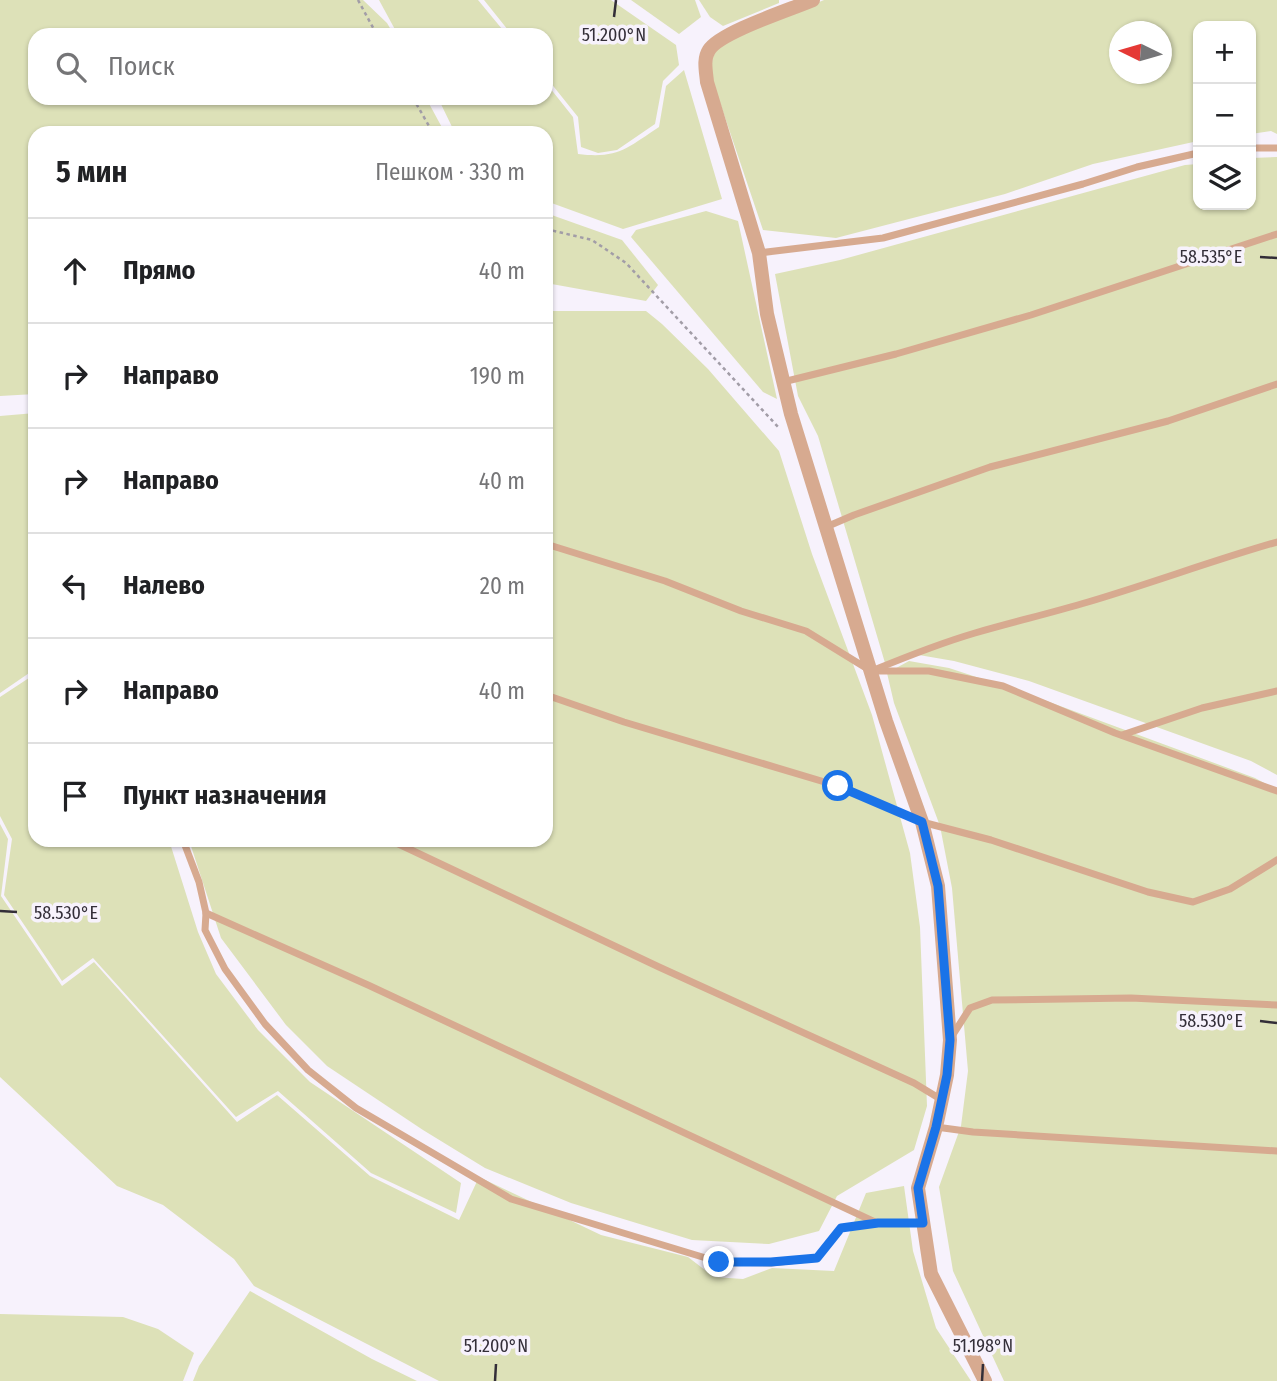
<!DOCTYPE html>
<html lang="ru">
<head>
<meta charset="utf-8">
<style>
	:root { --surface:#fff; --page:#f2f2f2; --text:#202124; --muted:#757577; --line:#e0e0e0 }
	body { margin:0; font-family:"Fira Sans Condensed",sans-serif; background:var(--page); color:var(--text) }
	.controls { position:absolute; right:21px; top:21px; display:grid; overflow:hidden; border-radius:14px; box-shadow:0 2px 5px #0004 }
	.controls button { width:63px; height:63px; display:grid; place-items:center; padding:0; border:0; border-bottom:2px solid var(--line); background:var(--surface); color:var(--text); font:35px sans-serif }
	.compass { position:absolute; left:1109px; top:21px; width:63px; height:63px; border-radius:50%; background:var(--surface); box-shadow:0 2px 5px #0004; rotate:275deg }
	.stop { position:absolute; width:21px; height:21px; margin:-16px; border:5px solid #1a73e8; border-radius:50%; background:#fff }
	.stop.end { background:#1a73e8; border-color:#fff; box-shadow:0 2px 7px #0008 }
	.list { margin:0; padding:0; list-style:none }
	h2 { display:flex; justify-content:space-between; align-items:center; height:91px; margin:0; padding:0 28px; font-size:30px }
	h2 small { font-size:23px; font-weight:400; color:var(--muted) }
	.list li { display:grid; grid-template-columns:46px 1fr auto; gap:21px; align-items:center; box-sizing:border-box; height:105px; padding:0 28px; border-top:2px solid var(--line) }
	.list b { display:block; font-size:26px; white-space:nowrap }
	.list em { font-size:23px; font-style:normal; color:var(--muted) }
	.icon { flex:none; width:38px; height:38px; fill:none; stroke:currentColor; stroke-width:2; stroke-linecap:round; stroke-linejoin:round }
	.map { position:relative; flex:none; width:1277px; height:1381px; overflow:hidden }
	.search { position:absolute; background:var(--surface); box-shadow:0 2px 5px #0004; left:28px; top:28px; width:525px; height:77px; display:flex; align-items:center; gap:18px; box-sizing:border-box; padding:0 24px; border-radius:21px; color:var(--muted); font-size:26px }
	.panel { position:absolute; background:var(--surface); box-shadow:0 2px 5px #0004; left:28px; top:126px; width:525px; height:721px; border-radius:21px }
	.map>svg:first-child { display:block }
	.green { fill:#dde1b8; fill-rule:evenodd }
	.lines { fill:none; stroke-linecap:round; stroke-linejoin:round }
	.path { stroke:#a29da7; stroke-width:2.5; stroke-dasharray:3.5 3.5; stroke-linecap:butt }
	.service { stroke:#d7aa90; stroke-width:7 }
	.minor { stroke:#d7aa90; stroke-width:14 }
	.route { stroke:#1a73e8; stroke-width:9 }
	.ticks { fill:none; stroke:#332e38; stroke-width:2.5 }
	.ticks-label { font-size:18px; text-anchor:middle; fill:#332e38; stroke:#f7f2fc; stroke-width:7; stroke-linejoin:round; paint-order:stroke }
</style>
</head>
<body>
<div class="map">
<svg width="1277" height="1381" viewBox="0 0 1277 1381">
	<rect width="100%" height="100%" fill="#f7f2fc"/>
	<g class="green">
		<polygon points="0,0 363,0 387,23 394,35 35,35 35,98 426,98 445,133 35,133 35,394 0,396"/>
		<polygon points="379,0 478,0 507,35 398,35"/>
		<polygon points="484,0 611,0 676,45 679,65 663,81 655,124 617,150 598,153 581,147 578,117 546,77 546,35 512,35"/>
		<polygon points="631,0 695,0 701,17 679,34"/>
		<polygon points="699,0 779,0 779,3 723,26 710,17"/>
		<path d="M 824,0 L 1277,0 L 1277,134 L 1271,131 L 1251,134 L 1251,26 L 1198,26 L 1198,141 L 1093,164 L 1005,194 L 836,238 L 763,230 L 710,73 L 713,57 L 719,43 ZM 1120,32 L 1162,32 L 1162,74 L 1120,74 Z"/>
		<path d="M 684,70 L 722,199 L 623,229 L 546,201 L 546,133 L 455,133 L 438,98 L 546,98 L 546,83 L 573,117 L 578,154 C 618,159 627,148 659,127 L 666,86 Z"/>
		<polygon points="1277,157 1277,775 1251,761 1029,681 954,661 913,654 885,663 818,436 798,396 775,274 840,260 1185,165 1198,164 1198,205 1251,205 1251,158"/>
		<polygon points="706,211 738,221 777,399 763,392 631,237 636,230"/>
		<polygon points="546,213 622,240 658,285 646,301 546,283"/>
		<polygon points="546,311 646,311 662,324 708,369 779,451 812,554 872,715 910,853 920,927 927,1106 914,1150 837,1196 819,1231 769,1244 692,1240 571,1203 485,1168 423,1130 327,1066 286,1025 221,938 189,840 546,840"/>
		<polygon points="35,413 35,669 0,693 0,416"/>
		<polygon points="909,661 949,668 1025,693 1255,778 1277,790 1277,1381 1004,1381 953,1271 939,1187 961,1126 968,1071 952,888 940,826 894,703 887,673"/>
		<polygon points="35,674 35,840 169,840 198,932 216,974 258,1030 310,1082 461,1183 456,1213 371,1173 278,1091 236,1117 93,958 62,981 4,895 12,839 0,816 0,697"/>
		<polygon points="0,824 8,839 1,896 62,986 94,962 237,1122 277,1095 370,1176 459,1220 479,1177 601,1235 688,1257 714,1277 743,1279 772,1268 834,1271 866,1193 904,1186 913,1251 936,1328 971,1381 439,1381 254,1286 234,1259 163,1205 117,1186 0,1077"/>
		<polygon points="250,1291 372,1359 417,1381 193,1381 199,1366"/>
		<polygon points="0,1314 123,1317 158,1329 194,1353 183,1381 0,1381"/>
	</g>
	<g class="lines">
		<g class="path">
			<polyline points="358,0 377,35"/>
			<polyline points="413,98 433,133"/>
			<polyline points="546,229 592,240 626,263 780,429"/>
		</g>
		<g class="service">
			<polyline points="1251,148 1277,148"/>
			<polyline points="759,253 883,238 1083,184 1137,167 1198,153"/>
			<polyline points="783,382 896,354 1031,315 1277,234"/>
			<polyline points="826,527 854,515 990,467 1168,421 1277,384"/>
			<polyline points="546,544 665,581 741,611 806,631 871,671 929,671 1003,686 1115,733 1277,791"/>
			<path d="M 874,670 C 908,656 941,643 975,633 C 1013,622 1051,613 1088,602 C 1152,583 1214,560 1277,542"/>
			<polyline points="546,695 624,722 838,786 922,822 991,840 1148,892 1193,902 1230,889 1277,860"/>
			<polyline points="1122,735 1202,708 1277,691"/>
			<polyline points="183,840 199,882 206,913 205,930 225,969 265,1024 308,1070 356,1108 511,1199 719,1262 771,1263 817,1258 841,1228 878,1223 923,1223"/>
			<polyline points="390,840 659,967 914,1083 942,1100"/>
			<polyline points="206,913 368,985 877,1223"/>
			<polyline points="952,1036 970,1008 992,1000 1131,998 1277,1005"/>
			<polyline points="936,1127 973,1132 1277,1151"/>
		</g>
		<path class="minor" d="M 813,0 C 792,9 720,32 709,50 C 703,59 706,71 707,82 L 759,253 L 767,314 L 791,414 L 886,721 L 922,822 L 938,886 L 950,1040 L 947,1075 L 936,1127 L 918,1188 L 931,1274 L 985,1381"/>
	</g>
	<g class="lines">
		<polyline class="route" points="719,1262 771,1262 817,1258 841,1228 878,1223 923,1223 918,1188 936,1127 947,1075 950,1040 938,886 922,822 838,786"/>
	</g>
	<path class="ticks" d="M 614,17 L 616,0M 1260,257 L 1277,258M 0,911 L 17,912M 1260,1021 L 1277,1023M 495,1381 L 496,1364M 982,1381 L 983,1364"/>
	<g class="ticks-label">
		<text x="614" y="41">51.200°N</text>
		<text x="1211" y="263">58.535°E</text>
		<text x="66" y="919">58.530°E</text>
		<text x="1211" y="1027">58.530°E</text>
		<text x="496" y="1352">51.200°N</text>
		<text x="983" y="1352">51.198°N</text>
	</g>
</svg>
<div class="controls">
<button>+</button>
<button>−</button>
<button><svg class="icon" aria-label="layers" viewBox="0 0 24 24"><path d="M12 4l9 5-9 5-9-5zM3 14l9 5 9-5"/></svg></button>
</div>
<svg class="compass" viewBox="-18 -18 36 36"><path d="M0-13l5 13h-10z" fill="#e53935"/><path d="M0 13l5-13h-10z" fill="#757577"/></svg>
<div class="stop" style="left:838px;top:786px"></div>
<div class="stop end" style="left:719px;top:1262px"></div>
<div class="search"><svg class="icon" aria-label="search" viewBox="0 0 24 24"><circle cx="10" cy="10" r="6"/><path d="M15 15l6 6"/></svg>Поиск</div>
<section class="panel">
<h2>5 мин<small>Пешком · 330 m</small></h2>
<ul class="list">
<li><svg class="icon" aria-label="ahead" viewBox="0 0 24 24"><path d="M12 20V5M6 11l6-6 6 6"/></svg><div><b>Прямо</b></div><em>40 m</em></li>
<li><svg class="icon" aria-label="right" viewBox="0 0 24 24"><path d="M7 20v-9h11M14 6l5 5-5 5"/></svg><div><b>Направо</b></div><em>190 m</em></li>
<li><svg class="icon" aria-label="right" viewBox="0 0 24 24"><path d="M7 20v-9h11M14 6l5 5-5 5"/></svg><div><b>Направо</b></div><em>40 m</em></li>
<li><svg class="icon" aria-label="left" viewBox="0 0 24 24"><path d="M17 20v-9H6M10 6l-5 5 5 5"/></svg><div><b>Налево</b></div><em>20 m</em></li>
<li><svg class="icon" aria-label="right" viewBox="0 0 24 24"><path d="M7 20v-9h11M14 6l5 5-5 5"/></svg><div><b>Направо</b></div><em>40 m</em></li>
<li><svg class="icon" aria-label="arrive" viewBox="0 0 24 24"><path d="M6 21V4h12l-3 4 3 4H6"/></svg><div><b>Пункт назначения</b></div></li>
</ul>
</section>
</div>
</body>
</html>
